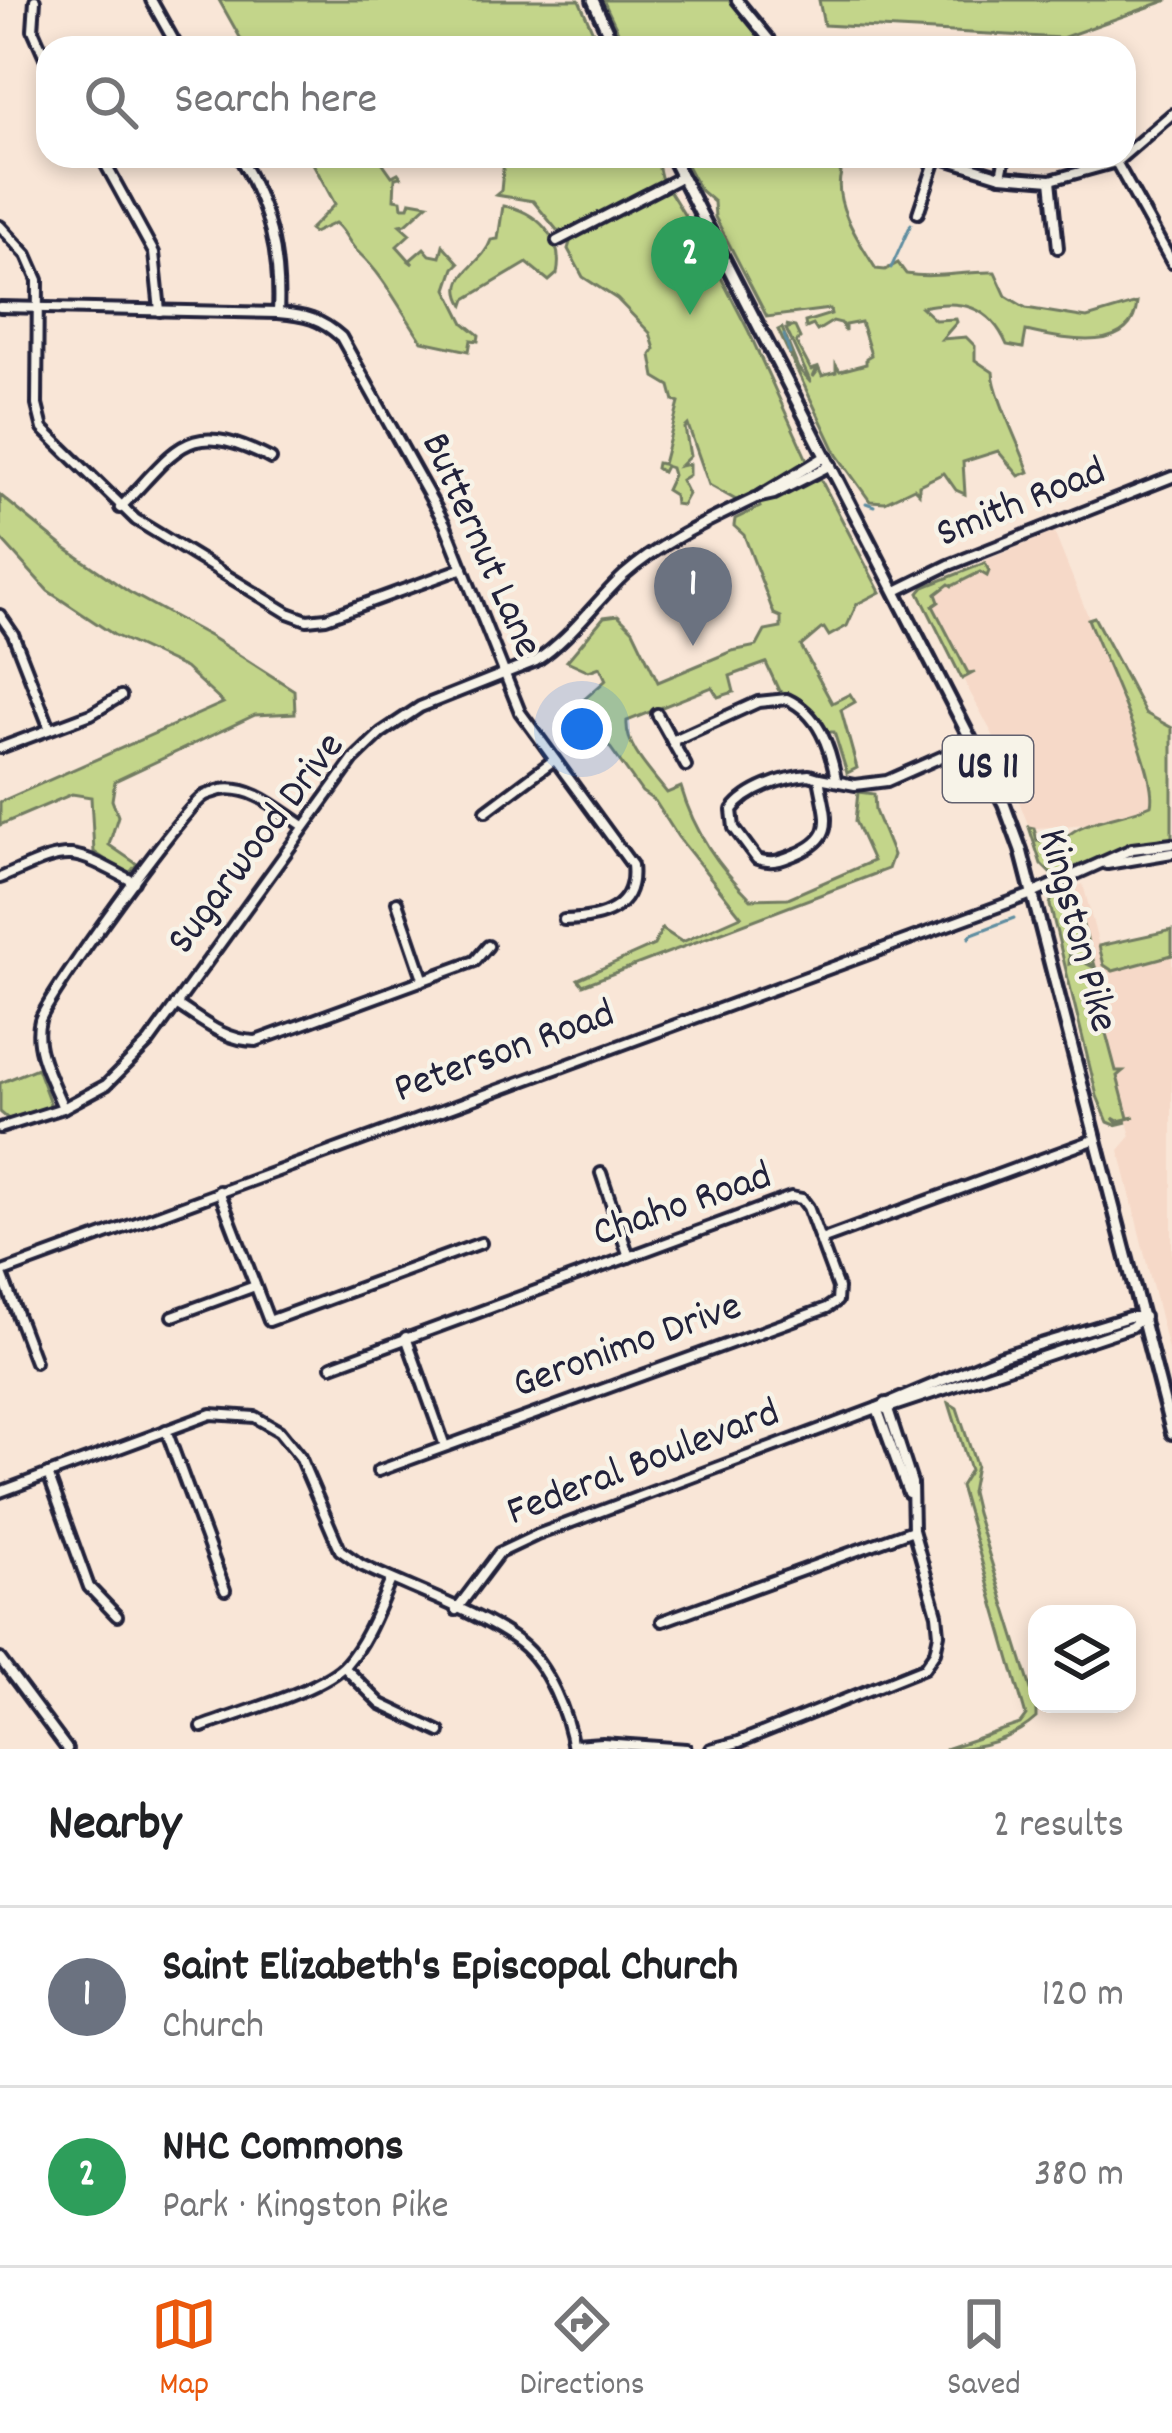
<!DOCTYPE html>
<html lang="en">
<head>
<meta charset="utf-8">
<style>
	:root { --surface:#fff; --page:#f2f2f2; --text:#202124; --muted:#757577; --line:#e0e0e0; --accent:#ea580c }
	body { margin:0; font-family:Dekko,sans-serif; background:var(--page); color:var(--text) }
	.controls { position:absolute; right:36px; bottom:36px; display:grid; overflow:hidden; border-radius:24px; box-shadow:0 6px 18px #0003 }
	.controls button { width:108px; height:108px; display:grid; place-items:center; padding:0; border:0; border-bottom:3px solid var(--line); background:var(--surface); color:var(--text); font:60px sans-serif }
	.you { position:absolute; left:582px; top:729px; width:42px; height:42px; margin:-30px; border:9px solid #fff; border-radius:50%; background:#1a73e8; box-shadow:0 0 0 18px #1a73e833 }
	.badge { display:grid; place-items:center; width:78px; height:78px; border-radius:50%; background:var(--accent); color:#fff; font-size:39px; font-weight:700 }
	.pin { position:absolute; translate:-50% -99px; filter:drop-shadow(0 3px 6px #0008) }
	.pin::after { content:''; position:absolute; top:63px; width:42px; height:36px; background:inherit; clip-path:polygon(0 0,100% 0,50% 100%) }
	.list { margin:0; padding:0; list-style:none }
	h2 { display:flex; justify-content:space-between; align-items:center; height:156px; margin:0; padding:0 48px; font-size:51px }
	h2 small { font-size:39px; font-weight:400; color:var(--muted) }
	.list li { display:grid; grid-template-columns:78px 1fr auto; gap:36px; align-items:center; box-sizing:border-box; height:180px; padding:0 48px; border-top:3px solid var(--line) }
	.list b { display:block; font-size:45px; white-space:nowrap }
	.list p { margin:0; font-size:39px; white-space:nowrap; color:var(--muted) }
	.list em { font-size:39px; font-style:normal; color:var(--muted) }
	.icon { flex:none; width:66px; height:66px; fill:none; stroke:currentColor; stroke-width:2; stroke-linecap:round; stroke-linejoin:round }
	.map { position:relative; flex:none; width:1172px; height:1749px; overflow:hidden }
	.search { position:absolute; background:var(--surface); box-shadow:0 6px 18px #0003; left:36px; right:36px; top:36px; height:132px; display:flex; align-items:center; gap:30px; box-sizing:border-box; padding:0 42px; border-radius:36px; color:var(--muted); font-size:45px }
	.sheet { height:516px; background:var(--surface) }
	nav { display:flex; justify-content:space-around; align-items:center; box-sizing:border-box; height:168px; border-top:3px solid var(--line); background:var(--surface); font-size:33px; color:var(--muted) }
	nav a { display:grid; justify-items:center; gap:6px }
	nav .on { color:var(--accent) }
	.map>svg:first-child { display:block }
	.built { fill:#f6d9c8 }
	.green { fill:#c3d58a; stroke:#727c62; stroke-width:3 }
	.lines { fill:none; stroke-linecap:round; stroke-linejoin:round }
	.stream { stroke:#5e8da0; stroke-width:3 }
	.minor-casing { stroke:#22223b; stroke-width:16 }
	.major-casing { stroke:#22223b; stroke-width:18 }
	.minor { stroke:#f7f3e8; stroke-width:8 }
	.major { stroke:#f7f3e8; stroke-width:9 }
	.labels { text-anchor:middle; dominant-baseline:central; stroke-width:9; stroke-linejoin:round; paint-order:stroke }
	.shield { fill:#f7f3e8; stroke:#62616f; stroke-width:3 }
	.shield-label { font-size:39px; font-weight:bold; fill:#22223b }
	.street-label { font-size:42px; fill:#22223b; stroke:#f7f3e8 }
</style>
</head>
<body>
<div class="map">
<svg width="1172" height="1749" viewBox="0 0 1172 1749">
	<rect width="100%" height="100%" fill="#f9e6d7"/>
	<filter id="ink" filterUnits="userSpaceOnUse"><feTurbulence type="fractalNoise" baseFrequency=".00833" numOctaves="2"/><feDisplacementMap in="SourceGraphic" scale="24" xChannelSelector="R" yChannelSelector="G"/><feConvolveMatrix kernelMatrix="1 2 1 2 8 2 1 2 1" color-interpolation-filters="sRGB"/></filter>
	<g filter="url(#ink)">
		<g class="built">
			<polygon points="1054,532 1144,754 1154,797 1151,805 1100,823 1036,828 1029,827 994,737 918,595 922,587"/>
			<polygon points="1083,884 1099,946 1172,930 1172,1366 1119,1150 1131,1136 1127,1122 1119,1123 1110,1115 1071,971 1066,897 1060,893"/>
		</g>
		<g class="green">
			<polygon points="219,0 579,0 600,48 246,48"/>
			<polygon points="603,0 731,0 769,48 626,48"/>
			<polygon points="819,0 1168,0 1062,38 824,25"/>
			<path d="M 309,156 L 386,156 L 380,159 L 392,176 L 398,173 L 401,177 L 395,178 L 394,199 L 401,200 L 402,207 L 409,207 L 411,201 L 428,204 L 406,224 L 400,225 L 410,234 L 397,246 L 413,264 L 409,261 L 424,248 L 430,255 L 440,257 L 443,245 L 459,263 L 454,268 L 447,289 L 464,323 L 479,335 L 478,341 L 471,340 L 469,351 L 422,341 C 401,311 385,277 359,253 C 349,245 346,231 335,223 L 313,233 L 309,230 L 335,204 Z"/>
			<polygon points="497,156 656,156 661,177 712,260 748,330 808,462 738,501 709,485 688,425 685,428 690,456 680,466 689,464 689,475 681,480 688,494 682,505 675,504 674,495 666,490 673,475 671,468 665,466 662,472 656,468 657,463 663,464 679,403 674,401 670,386 655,377 651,355 655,349 650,333 617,299 583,277 568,249 571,239 568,231 557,230 533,201 496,195 501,191 504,160"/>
			<path d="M 682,156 L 813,156 L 816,160 L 834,162 L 841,173 C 832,203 860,243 876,269 L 885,270 L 898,263 L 906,274 C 935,279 965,271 995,272 L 1006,296 L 1026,308 L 1087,318 L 1137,303 C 1132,357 1060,338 1026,331 L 1023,348 L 1007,345 C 990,305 960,299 921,307 L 935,320 L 956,319 L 957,322 L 942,339 L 966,337 L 975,346 L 975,360 L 993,372 C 994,394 1020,446 1029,472 L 1019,476 L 998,451 L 963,462 L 965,494 L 956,490 L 944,473 L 919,485 L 919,493 L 914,488 L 885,502 L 870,501 L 837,455 L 778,330 L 782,328 L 798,368 L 811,383 L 786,329 L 791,327 L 786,325 L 795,327 L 800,338 L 796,342 L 811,370 L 817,368 L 813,377 L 819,369 L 822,376 L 836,372 L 836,365 L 840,371 L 866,364 L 866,358 L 871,355 L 861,322 L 845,325 L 845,332 L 841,323 L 833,321 L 817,331 L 813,325 L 806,328 L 805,322 L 831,314 L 830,309 L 767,317 L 715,217 L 714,202 L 700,190 Z"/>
			<path d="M 503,206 C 535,209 565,239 557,274 L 549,281 L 527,263 L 466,299 L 464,305 C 445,274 482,267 491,240 L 498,239 Z"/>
			<path d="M 813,478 L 820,478 L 880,592 L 857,604 L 847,626 L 829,636 L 824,628 L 821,629 L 801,646 L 832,703 L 850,694 L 855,702 L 841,710 L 857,768 L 847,773 L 834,732 L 827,732 L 802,701 L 779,691 L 766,663 L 730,676 L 734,692 L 718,697 L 712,687 L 627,721 C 625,748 652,773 667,793 L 681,787 C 694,832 719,867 751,899 L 788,898 L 873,861 L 855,821 L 858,792 L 874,794 L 875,811 L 893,855 L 888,869 L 583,985 L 578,979 L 654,945 L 662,929 L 682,942 L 741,916 L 678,837 L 655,801 L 642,792 L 579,704 L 606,680 L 600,667 L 589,671 L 567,661 L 604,617 L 618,615 L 633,630 L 658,682 L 732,651 L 757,646 L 765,631 L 781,628 L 781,617 L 774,614 L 744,535 L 734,526 L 735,519 L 760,507 L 758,502 Z"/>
			<polygon points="0,495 65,548 129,592 211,637 294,690 295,713 255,715 115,781 112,800 118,816 109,845 137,864 128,875 94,852 91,797 72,794 0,825 0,802 223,703 185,668 114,635 48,591 0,538"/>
			<polygon points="985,563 989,571 987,576 980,572 952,586 949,584 936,594 939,602 933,606 968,673 975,672 962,679 919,593 924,587"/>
			<path d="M 1094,617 L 1145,713 L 1172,728 L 1172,842 L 1133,846 L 1052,875 L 1041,864 L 1029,827 L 1034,828 L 1037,841 L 1065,838 C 1085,818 1123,818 1151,805 C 1159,773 1102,656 1088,619 Z"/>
			<polygon points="1072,889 1095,966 1079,958 1071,960 1070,942 1069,964 1079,960 1095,968 1097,974 1091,977 1103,1022 1110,1022 1104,1026 1116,1071 1123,1071 1117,1076 1128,1118 1135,1117 1118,1121 1113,1118 1118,1124 1127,1122 1115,1125 1108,1122 1097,1096 1050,905 1052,897"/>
			<polygon points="1172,930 1172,955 1113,971 1104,965 1099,946"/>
			<polygon points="37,1068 50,1103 48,1109 13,1123 0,1112 0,1083"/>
			<path d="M 949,1403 L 957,1408 L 976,1465 L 971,1492 L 976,1513 L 1036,1705 L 1036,1718 C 1012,1740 977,1749 945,1749 L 1020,1724 L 1026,1716 L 960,1486 L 970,1470 Z"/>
		</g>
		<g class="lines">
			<g class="stream">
				<polyline points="891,268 911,224"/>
				<polyline points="784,335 790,354"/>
				<polyline points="866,503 874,506"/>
				<polyline points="969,938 972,934 1014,918"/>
			</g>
			<g class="minor-casing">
				<g id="minor">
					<polyline points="35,0 33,30 48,64"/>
					<polyline points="151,0 178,48"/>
					<polyline points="737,0 776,48"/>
					<polyline points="101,156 154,253 160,311"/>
					<polyline points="936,156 1001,176 1051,180 1116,162 1172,114"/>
					<polyline points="1116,162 1172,263"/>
					<polyline points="1001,176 1005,156"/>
					<polyline points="1051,180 1058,248"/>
					<polyline points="918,213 937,156"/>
					<polyline points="0,226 27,255 38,280 37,405 43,429 136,520 288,613 307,620 326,618 463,568"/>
					<polyline points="557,241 681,177"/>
					<path d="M 0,307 L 278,313 C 281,253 269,208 239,156"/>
					<path d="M 278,313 C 305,315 321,319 341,337 L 445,524 L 520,712 L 632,865 C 637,909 602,919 564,920"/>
					<polyline points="760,496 826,456"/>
					<path d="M 120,508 C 178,449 186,416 271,459"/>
					<polyline points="896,591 949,565 1172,477"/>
					<polyline points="0,615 13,634 50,729"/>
					<polyline points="657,714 686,766"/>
					<path d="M 672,741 L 758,702 L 787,699 C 819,714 830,747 836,779"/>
					<polyline points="0,748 91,714 121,696"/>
					<path d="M 809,775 L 819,778 C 825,816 839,836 796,854 C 782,860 772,864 757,859 L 734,828 L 732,810 C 747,789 784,777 809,775 Z"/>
					<polyline points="819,778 855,785 887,781 973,743"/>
					<polyline points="486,811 554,760"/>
					<polyline points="1107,864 1172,853"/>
					<path d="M 0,878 C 71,848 65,845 134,882"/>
					<polyline points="397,902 423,978"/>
					<path d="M 176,1004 C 201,1020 225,1041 256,1041 L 475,961 L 488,946"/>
					<path d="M 63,1108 C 53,1082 32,1049 40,1020 C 48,996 183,809 204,796 C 207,794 218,791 221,790 C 253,785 279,810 304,826"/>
					<path d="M 0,1128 L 63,1108 L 106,1085 L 149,1042 L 353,760 L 381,733 L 420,707 L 536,661 C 571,638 594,603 624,575 C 662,541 711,520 756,498 L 774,494 L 831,465"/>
					<polyline points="601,1173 629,1257"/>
					<polyline points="219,1191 269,1321 481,1243"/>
					<polyline points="821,1240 1096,1139"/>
					<polyline points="1,1272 35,1362"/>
					<polyline points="0,1273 1032,894 1132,849 1172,844"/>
					<polyline points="173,1316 255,1286"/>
					<polyline points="406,1337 445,1446"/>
					<polyline points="332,1366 791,1197 802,1199 808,1207 838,1288 837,1301 827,1308 378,1471"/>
					<polyline points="877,1408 908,1493"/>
					<polyline points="885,1409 1131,1327 1141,1319"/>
					<polyline points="166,1430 225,1590"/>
					<polyline points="48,1474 89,1587 117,1616"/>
					<path d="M 0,1492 L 211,1414 L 255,1417 L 279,1431 L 300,1457 L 340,1550 L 361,1565 C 406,1587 484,1614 520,1643 C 548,1665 568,1715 573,1749"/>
					<polyline points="456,1610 499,1553 537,1535 877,1408 1001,1356 1129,1317 1144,1317"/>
					<polyline points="662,1621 913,1530"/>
					<polyline points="0,1659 67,1749"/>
					<polyline points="344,1667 381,1704 440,1732"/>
					<path d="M 202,1727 C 238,1713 324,1690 347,1663 C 367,1640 378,1608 391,1580"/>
					<polyline points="574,1745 602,1743 686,1749"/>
					<polyline points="711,1749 739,1742 924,1668 935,1652 939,1634 937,1614 913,1530 912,1483 886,1403"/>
				</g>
			</g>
			<g class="major-casing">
				<g id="major">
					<polyline points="593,0 615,48"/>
					<polyline points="671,156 1004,804 1021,850 1172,1433"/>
				</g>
			</g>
			<use href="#minor" class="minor"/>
			<use href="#major" class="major"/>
		</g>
	</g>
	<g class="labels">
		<rect class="shield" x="943" y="736" width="90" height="66" rx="9"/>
		<g class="shield-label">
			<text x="988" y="769">US 11</text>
		</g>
		<g class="street-label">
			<text transform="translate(1022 505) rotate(-22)">Smith Road</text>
			<text transform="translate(479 546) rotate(66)">Butternut Lane</text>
			<text transform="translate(258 845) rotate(-53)">Sugarwood Drive</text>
			<text transform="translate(1075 931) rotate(75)">Kingston Pike</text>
			<text transform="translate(505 1054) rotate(-20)">Peterson Road</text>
			<text transform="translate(683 1207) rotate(-19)">Chaho Road</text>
			<text transform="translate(628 1348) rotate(-20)">Geronimo Drive</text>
			<text transform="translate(644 1465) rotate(-21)">Federal Boulevard</text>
		</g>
	</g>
</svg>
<div class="controls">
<button><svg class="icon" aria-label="layers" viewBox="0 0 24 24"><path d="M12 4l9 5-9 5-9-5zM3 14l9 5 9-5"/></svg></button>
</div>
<div class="you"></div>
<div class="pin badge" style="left:693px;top:646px;background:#6b7280">1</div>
<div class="pin badge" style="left:690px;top:315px;background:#2e9e5b">2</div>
<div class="search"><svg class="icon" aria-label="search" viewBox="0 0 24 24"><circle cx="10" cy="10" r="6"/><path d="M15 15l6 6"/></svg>Search here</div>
</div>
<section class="sheet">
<h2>Nearby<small>2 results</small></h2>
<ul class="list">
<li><span class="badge" style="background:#6b7280">1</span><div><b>Saint Elizabeth's Episcopal Church</b><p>Church</p></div><em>120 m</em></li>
<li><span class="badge" style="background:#2e9e5b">2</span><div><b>NHC Commons</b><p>Park · Kingston Pike</p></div><em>380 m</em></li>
</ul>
</section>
<nav>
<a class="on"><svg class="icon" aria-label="map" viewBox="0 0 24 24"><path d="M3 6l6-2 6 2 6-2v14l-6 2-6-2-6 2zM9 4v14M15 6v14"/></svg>Map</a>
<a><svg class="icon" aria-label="directions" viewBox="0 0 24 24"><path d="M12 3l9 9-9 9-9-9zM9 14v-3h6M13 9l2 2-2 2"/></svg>Directions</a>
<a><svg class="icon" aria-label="saved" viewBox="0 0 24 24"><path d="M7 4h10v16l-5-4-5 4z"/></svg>Saved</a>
</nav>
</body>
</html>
